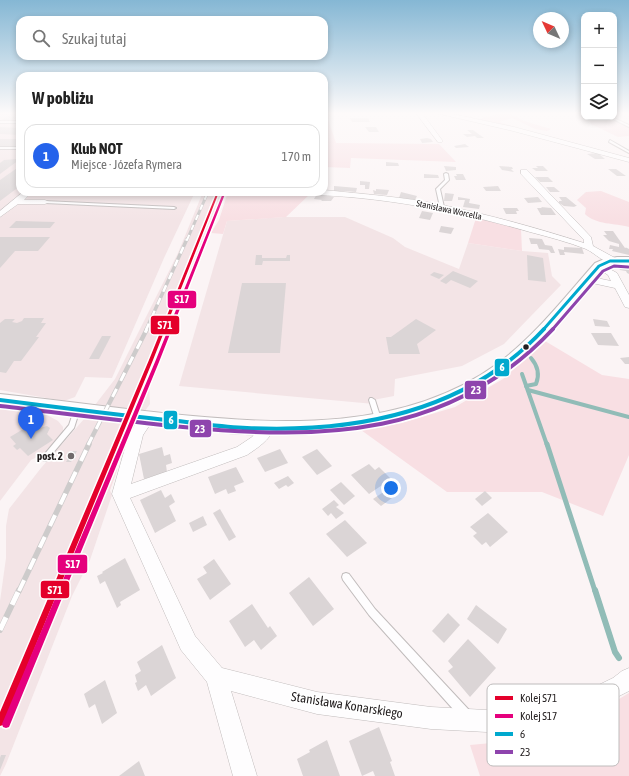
<!DOCTYPE html>
<html lang="pl">
<head>
<meta charset="utf-8">
<style>
	:root { --surface:#fff; --page:#f2f2f2; --text:#222; --muted:#767676; --line:#e0e0e0; --accent:#2563eb }
	body { margin:0; font-family:"Asap Condensed",sans-serif; background:var(--page); color:var(--text) }
	.controls { position:absolute; right:12px; top:12px; display:grid; overflow:hidden; border-radius:8px; box-shadow:0 2px 6px #0003 }
	.controls button { width:36px; height:36px; display:grid; place-items:center; padding:0; border:0; border-bottom:1px solid var(--line); background:var(--surface); color:var(--text); font:20px sans-serif }
	.compass { position:absolute; left:533px; top:12px; width:36px; height:36px; border-radius:50%; background:var(--surface); box-shadow:0 2px 6px #0003; rotate:314deg }
	.you { position:absolute; left:391px; top:488px; width:14px; height:14px; margin:-10px; border:3px solid #fff; border-radius:50%; background:#1a73e8; box-shadow:0 0 0 6px #1a73e833 }
	.badge { display:grid; place-items:center; width:26px; height:26px; border-radius:50%; background:var(--accent); color:#fff; font-size:13px; font-weight:700 }
	.pin { position:absolute; translate:-50% -33px; filter:drop-shadow(0 1px 2px #0008) }
	.pin::after { content:''; position:absolute; top:21px; width:14px; height:12px; background:inherit; clip-path:polygon(0 0,100% 0,50% 100%) }
	.list { margin:0; padding:0; list-style:none }
	h2 { display:flex; justify-content:space-between; align-items:center; height:52px; margin:0; padding:0 16px; font-size:17px }
	h2 small { font-size:13px; font-weight:400; color:var(--muted) }
	.list li { display:grid; grid-template-columns:26px 1fr auto; gap:12px; align-items:center; box-sizing:border-box; height:64px; margin:0 8px 8px; padding:0 8px; border:1px solid var(--line); border-radius:12px }
	.list b { display:block; font-size:15px; white-space:nowrap }
	.list p { margin:0; font-size:13px; white-space:nowrap; color:var(--muted) }
	.list em { font-size:13px; font-style:normal; color:var(--muted) }
	.icon { flex:none; width:22px; height:22px; fill:none; stroke:currentColor; stroke-width:2; stroke-linecap:round; stroke-linejoin:round }
	.map { position:relative; flex:none; width:629px; height:776px; overflow:hidden }
	.search { position:absolute; background:var(--surface); box-shadow:0 2px 6px #0003; left:16px; top:16px; width:312px; height:44px; display:flex; align-items:center; gap:10px; box-sizing:border-box; padding:0 14px; border-radius:12px; color:var(--muted); font-size:15px }
	.panel { position:absolute; background:var(--surface); box-shadow:0 2px 6px #0003; left:16px; top:72px; width:312px; height:124px; border-radius:12px }
	.map>svg:first-child { display:block }
	.built { fill:#f3e4e6 }
	.green { fill:#f8dfe3 }
	.lines { fill:none; stroke-linecap:round; stroke-linejoin:round }
	.stream-far2 { stroke:#91bcb7; stroke-width:4 }
	.stream-far1 { stroke:#91bcb7; stroke-width:5 }
	.stream { stroke:#91bcb7; stroke-width:6 }
	.building { fill:#dbd5d6 }
	.service-casing { stroke:#c1bcbc; stroke-width:2 }
	.minor-casing { stroke:#c1bcbc; stroke-width:1 }
	.tertiary-casing { stroke:#c1bcbc; stroke-width:2 }
	.service { fill:#fefdfe; fill-rule:evenodd }
	.minor { fill:#fefdfe; fill-rule:evenodd }
	.tertiary { fill:#fefdfe; fill-rule:evenodd }
	.rail-far4-casing { stroke:#cdcbcb; stroke-width:3 }
	.rail-far3-casing { stroke:#cdcbcb; stroke-width:3.5 }
	.rail-far2-casing { stroke:#cdcbcb; stroke-width:4.5 }
	.rail-far1-casing { stroke:#cdcbcb; stroke-width:5.5 }
	.rail-casing { stroke:#cdcbcb; stroke-width:6 }
	.rail-far4 { stroke:#fff; stroke-width:2; stroke-dasharray:5.5; stroke-linecap:butt }
	.rail-far3 { stroke:#fff; stroke-width:2.5; stroke-dasharray:7; stroke-linecap:butt }
	.rail-far2 { stroke:#fff; stroke-width:3; stroke-dasharray:9; stroke-linecap:butt }
	.rail-far1 { stroke:#fff; stroke-width:4; stroke-dasharray:12; stroke-linecap:butt }
	.rail { stroke:#fff; stroke-width:5; stroke-dasharray:14; stroke-linecap:butt }
	.bus-1-far1-casing { stroke:#fff; stroke-width:5.5 }
	.bus-1-casing { stroke:#fff; stroke-width:7 }
	.bus-2-far1-casing { stroke:#fff; stroke-width:5.5 }
	.bus-2-casing { stroke:#fff; stroke-width:7 }
	.bus-1-far1 { stroke:#00a9ce; stroke-width:3 }
	.bus-1 { stroke:#00a9ce; stroke-width:4 }
	.bus-2-far1 { stroke:#8e44ad; stroke-width:3 }
	.bus-2 { stroke:#8e44ad; stroke-width:4 }
	.rail-1-casing { stroke:#fff; stroke-width:3 }
	.rail-2-casing { stroke:#fff; stroke-width:3 }
	.rail-1 { fill:#e4002b; fill-rule:evenodd }
	.rail-2 { fill:#e5007d; fill-rule:evenodd }
	.bus-dot { fill:#252021; stroke:#fff; stroke-width:1.5 }
	.poi-dot { fill:#706a6b; stroke:#fff; stroke-width:1.5 }
	.labels { text-anchor:middle; dominant-baseline:central; stroke-width:3.5; stroke-linejoin:round; paint-order:stroke }
	.far-street-label { font-size:9px; fill:#252021; stroke:#fff }
	.poi-label { font-size:11px; font-weight:bold; fill:#252021; stroke:#fff; text-anchor:end }
	.near-street-label { font-size:13px; fill:#252021; stroke:#fff }
	.key { fill:#fff; stroke:#bebcbc; stroke-width:1 }
	.key-label { font-size:11px; fill:#252021 }
	.line-badge { stroke:#fff; stroke-width:1.5 }
	.badge-label { font-size:11px; text-anchor:middle; font-weight:bold; fill:#fff }
</style>
</head>
<body>
<div class="map">
<svg width="629" height="776" viewBox="0 0 629 776">
	<rect width="100%" height="100%" fill="#fbf4f5"/>
	<g class="built">
		<polygon points="0,113 20,113 20,192 195,192 164,258 112,378 85,377 75,397 64,401 0,390"/>
		<polygon points="203,192 224,192 149,380 150,404 134,426 125,445 124,455 117,464 117,470 110,490 112,495 90,560 72,596 6,764 0,776 0,601 6,558 6,526 9,509 41,468 85,418 115,379 178,253"/>
		<polygon points="284,217 345,217 393,238 405,247 459,269 468,243 522,251 548,253 552,276 561,285 504,344 462,366 395,379 394,396 373,400 374,404 179,386 227,221"/>
		<polygon points="0,407 47,415 58,421 63,427 63,431 45,453 31,460 0,501"/>
	</g>
	<g class="green">
		<polygon points="503,113 509,113 524,121 551,129 547,131 535,129 512,118 499,122 519,128 480,120 484,117"/>
		<polygon points="324,114 331,114 328,119 336,143 439,144 456,162 351,158 350,168 324,167"/>
		<polygon points="608,118 629,127 629,136 618,137 591,124 590,121"/>
		<path d="M 601,191 L 629,202 L 629,227 C 615,223 596,225 585,214 L 586,208 L 577,200 L 586,192 Z"/>
		<polygon points="228,192 272,192 277,194 310,194 286,217 227,221 223,234 211,233 219,220"/>
		<polygon points="476,218 521,229 522,251 468,243"/>
		<polygon points="545,341 602,375 629,379 629,455 603,516 542,492 447,492 361,430 402,423 455,407 503,379"/>
		<polygon points="128,422 134,426 125,445 123,457 117,464 117,470 110,490 102,496 98,494 102,489"/>
		<polygon points="629,693 629,776 480,776 470,745 556,737"/>
	</g>
	<g class="lines">
		<g class="stream-far2">
			<polyline points="522,374 547,445"/>
			<path d="M 526,386 L 536,384 C 540,374 538,366 531,358"/>
			<polyline points="528,390 629,417"/>
		</g>
		<polyline class="stream-far1" points="547,444 595,591"/>
		<polyline class="stream" points="595,590 615,652 619,658"/>
	</g>
	<g class="building">
		<polygon points="8,116 18,117 10,121 0,121"/>
		<polygon points="350,118 368,118 370,122 352,122"/>
		<polygon points="0,127 20,128 20,135 0,134"/>
		<polygon points="365,127 376,127 379,132 369,132"/>
		<polygon points="467,130 473,130 484,138 477,138 475,136 467,137 463,134 472,134"/>
		<polygon points="427,138 431,139 433,142 422,143 420,139"/>
		<polygon points="0,139 20,139 20,147 0,146"/>
		<polygon points="465,144 469,147 456,148 454,146"/>
		<polygon points="598,153 605,159 595,159 587,154"/>
		<polygon points="16,159 19,160 0,174 0,163 4,160"/>
		<polygon points="386,162 398,163 399,166 386,166"/>
		<polygon points="20,166 20,186 0,201 0,180"/>
		<polygon points="444,166 456,167 456,170 446,171"/>
		<polygon points="499,166 512,167 513,169 511,169 514,172 502,170"/>
		<polygon points="536,166 543,166 548,171 536,171 532,168 538,168"/>
		<polygon points="608,169 616,169 626,176 617,176"/>
		<polygon points="424,174 438,175 439,178 424,178"/>
		<polygon points="456,174 463,174 466,180 456,180 454,176 457,176"/>
		<polygon points="535,177 548,177 553,182 540,182"/>
		<polygon points="360,181 370,182 369,189 365,189 365,185 360,185"/>
		<polygon points="334,186 346,187 357,188 356,192 345,191 334,191"/>
		<polygon points="498,186 501,191 486,191 483,187"/>
		<polygon points="546,187 554,187 560,192 550,192"/>
		<polygon points="376,189 389,190 387,195 374,194 373,190 376,191"/>
		<polygon points="401,192 417,196 415,200 399,198"/>
		<polygon points="445,193 454,194 452,201 444,201"/>
		<polygon points="317,194 325,195 334,197 331,201 321,201 322,200 314,199"/>
		<polygon points="458,197 470,199 469,203 480,205 479,209 463,207 465,200 458,200"/>
		<polygon points="538,197 542,202 528,203 524,198"/>
		<polygon points="559,197 566,197 577,206 574,206 576,207 564,206 559,203 559,201 562,201"/>
		<polygon points="541,207 551,208 556,215 541,215 537,208 542,208"/>
		<polygon points="503,208 517,208 519,211 516,211 517,214 506,214"/>
		<polygon points="422,211 433,213 430,220 419,218"/>
		<polygon points="16,221 55,222 50,228 9,228"/>
		<polygon points="441,226 454,228 451,234 439,232"/>
		<polygon points="604,231 613,231 625,248 626,248 625,247 629,249 629,255 612,251 613,249 609,249 610,245 619,247 619,244 609,241 603,235 607,235"/>
		<polygon points="0,237 50,237 38,251 15,251 0,268"/>
		<polygon points="529,238 542,239 545,245 552,246 555,253 551,253 549,250 539,249 537,244 531,244"/>
		<polygon points="564,247 582,248 584,254 564,252 565,255 560,255 558,249 564,250"/>
		<polygon points="256,255 262,255 262,258 286,258 287,255 290,255 290,261 263,261 262,265 255,265"/>
		<polygon points="527,255 543,258 546,282 528,280"/>
		<polygon points="617,264 629,265 629,274 627,273 626,271 620,270"/>
		<polygon points="453,271 478,281 470,288 451,280 446,284 440,281"/>
		<polygon points="434,272 444,275 439,279 430,275"/>
		<polygon points="242,283 286,283 280,353 228,353"/>
		<polygon points="24,318 44,318 41,323 46,323 36,337 39,337 21,361 14,361 6,373 0,372 0,323 5,319 15,319 12,322 17,323 22,321"/>
		<polygon points="416,319 436,330 417,344 420,354 389,354 386,337 391,337"/>
		<polygon points="593,319 607,321 610,327 595,326"/>
		<polygon points="591,333 611,333 619,346 598,345"/>
		<polygon points="102,336 111,336 99,359 89,359"/>
		<polygon points="629,357 629,364 625,364 620,358"/>
		<polygon points="35,422 40,428 47,426 50,428 47,434 53,440 28,456 20,448 17,450 13,446 16,444 10,437"/>
		<polygon points="162,447 164,456 170,454 172,463 166,465 167,472 144,479 139,454"/>
		<polygon points="280,449 288,463 265,472 257,458"/>
		<polygon points="317,449 332,466 317,475 302,457"/>
		<polygon points="72,451 77,451 71,462 66,462"/>
		<polygon points="369,464 375,470 379,467 391,479 369,494 351,475"/>
		<polygon points="236,467 244,482 234,486 236,491 228,494 226,489 215,494 208,477"/>
		<polygon points="288,476 294,483 288,487 286,485 279,489 274,483"/>
		<polygon points="341,482 355,496 344,505 330,490"/>
		<polygon points="161,490 165,498 171,494 175,502 169,506 176,521 155,533 140,500"/>
		<polygon points="385,491 392,498 381,506 373,499"/>
		<polygon points="485,491 492,498 482,506 475,499"/>
		<polygon points="334,500 339,505 336,507 344,513 336,519 331,513 328,516 322,509"/>
		<polygon points="220,509 236,537 229,541 213,513"/>
		<polygon points="488,513 508,532 490,547 486,542 482,545 473,536 477,533 470,527"/>
		<polygon points="203,516 207,525 193,532 189,523"/>
		<polygon points="345,520 367,543 347,557 326,534"/>
		<polygon points="125,558 140,590 120,602 121,605 117,608 105,581 100,584 97,576 103,573 102,572"/>
		<polygon points="214,559 231,584 210,600 197,579 207,573 203,567"/>
		<polygon points="309,577 334,609 313,626 289,593"/>
		<polygon points="252,604 268,628 270,626 277,636 261,650 254,640 245,647 229,621"/>
		<polygon points="476,605 507,629 498,644 467,619"/>
		<polygon points="448,613 460,625 444,643 432,631"/>
		<polygon points="468,639 496,668 470,697 448,671 453,667 448,661"/>
		<polygon points="162,645 176,678 151,696 146,685 138,691 135,683 137,682 135,675 141,671 137,662"/>
		<polygon points="105,680 117,713 102,724 95,704 89,708 84,694"/>
		<polygon points="379,727 392,761 390,762 395,776 375,776 373,771 362,776 349,741"/>
		<polygon points="327,740 340,776 303,776 297,759 310,752 309,750"/>
		<polygon points="1,755 6,755 0,770 0,758"/>
		<polygon points="139,761 145,776 119,776"/>
	</g>
	<g class="lines">
		<g class="service-casing">
			<g id="service">
				<polygon points="609,117 612,117 629,125 629,127"/>
				<rect x="0" y="121" width="20" height="2"/>
				<polygon points="610,140 629,151 629,153 609,142"/>
				<rect x="0" y="147" width="20" height="2"/>
				<polygon points="446,173 448,174 449,180 440,189 444,207 442,208 440,207 436,189 445,180 444,174"/>
				<polygon points="44,201 174,207 176,208 174,209 45,203 44,203"/>
				<polygon points="370,398 372,398 375,400 381,419 380,421 376,421 375,419 369,400"/>
				<polygon points="75,407 79,407 80,409 74,428 47,460 45,461 43,460 42,458 43,456 69,425"/>
				<polygon points="346,573 349,574 375,609 469,710 470,714 469,718 465,719 461,718 369,615 343,580 342,577 343,574"/>
			</g>
		</g>
		<g class="minor-casing">
			<g id="minor">
				<polygon points="416,113 422,113 442,140 442,142 438,142"/>
				<polygon points="436,113 448,113 514,127 629,158 629,162 513,131"/>
				<path d="M 521,170 L 527,170 L 591,237 L 593,246 L 615,258 L 617,260 L 615,262 C 605,265 595,253 586,249 C 568,242 549,237 530,232 C 447,208 366,194 279,194 L 275,192 L 324,192 L 324,190 C 364,194 403,197 442,205 C 490,215 537,228 584,243 L 584,240 L 521,174 Z"/>
				<polygon points="23,192 32,192 24,200 45,200 49,202 45,204 18,204 0,217 0,211"/>
				<polygon points="599,263 617,273 629,295 629,308 625,307 615,288 583,281 582,279 587,276 611,281 608,275 594,266"/>
				<path d="M 148,412 L 153,413 L 155,417 L 143,435 L 131,484 L 237,447 L 252,437 L 263,424 L 268,423 L 273,424 L 275,428 C 268,441 259,447 247,455 L 130,498 L 195,636 L 222,668 L 317,692 L 431,707 L 541,713 L 613,678 L 622,671 L 629,668 L 629,691 L 542,735 L 431,729 L 317,714 L 231,691 L 257,776 L 233,776 L 207,682 L 181,650 L 112,494 L 129,434 L 143,413 Z"/>
			</g>
		</g>
		<g class="tertiary-casing">
			<path id="tertiary" d="M 617,257 L 629,257 L 629,265 L 613,264 L 603,269 C 572,304 544,345 505,372 C 430,425 335,439 245,434 C 220,433 196,429 172,427 C 114,420 57,413 0,406 L 0,394 C 57,400 115,408 172,414 C 281,425 403,432 497,364 C 535,336 564,298 595,263 L 602,260 Z"/>
		</g>
		<use href="#service" class="service"/>
		<use href="#minor" class="minor"/>
		<use href="#tertiary" class="tertiary"/>
		<g class="rail-far4-casing">
			<polyline id="rail-far4" points="187,240 208,192"/>
		</g>
		<g class="rail-far3-casing">
			<polyline id="rail-far3" points="146,330 187,239"/>
		</g>
		<g class="rail-far2-casing">
			<polyline id="rail-far2" points="88,445 147,329"/>
		</g>
		<g class="rail-far1-casing">
			<polyline id="rail-far1" points="19,591 89,444"/>
		</g>
		<g class="rail-casing">
			<polyline id="rail" points="0,630 19,590"/>
		</g>
		<use href="#rail-far4" class="rail-far4"/>
		<use href="#rail-far3" class="rail-far3"/>
		<use href="#rail-far2" class="rail-far2"/>
		<use href="#rail-far1" class="rail-far1"/>
		<use href="#rail" class="rail"/>
		<g class="bus-1-far1-casing">
			<polyline id="bus-1-far1" points="543,330 599,266 610,261 629,261"/>
		</g>
		<g class="bus-1-casing">
			<path id="bus-1" d="M 0,400 C 55,407 110,414 166,420 C 193,422 220,427 247,428 C 356,433 467,412 544,329"/>
		</g>
		<g class="bus-2-far1-casing">
			<polyline id="bus-2-far1" points="552,330 603,271 614,266 628,267"/>
		</g>
		<g class="bus-2-casing">
			<path id="bus-2" d="M 0,406 C 61,413 122,421 183,427 C 322,440 451,438 553,329"/>
		</g>
		<use href="#bus-1-far1" class="bus-1-far1"/>
		<use href="#bus-1" class="bus-1"/>
		<use href="#bus-2-far1" class="bus-2-far1"/>
		<use href="#bus-2" class="bus-2"/>
		<g class="rail-1-casing">
			<polygon id="rail-1" points="217,192 219,192 153,360 3,725 0,726 0,712 149,360"/>
		</g>
		<g class="rail-2-casing">
			<polygon id="rail-2" points="223,193 225,194 159,362 9,727 6,728 3,727 2,724 155,362"/>
		</g>
		<use href="#rail-1" class="rail-1"/>
		<use href="#rail-2" class="rail-2"/>
	</g>
	<linearGradient id="sky" x2="0" y2="1"><stop stop-color="#85b7d4"/><stop offset="0.51" stop-color="#fdfafa"/><stop offset="1" stop-color="#fdfafa" stop-opacity="0"/></linearGradient>
	<rect width="629" height="222" fill="url(#sky)"/>
	<circle class="bus-dot" cx="526" cy="347" r="3.5"/>
	<circle class="poi-dot" cx="71" cy="456" r="4"/>
	<g class="labels">
		<g class="far-street-label">
			<text transform="translate(449 210) rotate(12)">Stanisława Worcella</text>
		</g>
		<g class="poi-label">
			<text x="63" y="456">post. 2</text>
		</g>
		<g class="near-street-label">
			<text transform="translate(347 705) rotate(9)">Stanisława Konarskiego</text>
		</g>
	</g>
	<rect x="487" y="684" width="132" height="82" rx="6" class="key"/>
	<rect x="495" y="696" width="18" height="4" fill="#e4002b"/>
	<rect x="495" y="714" width="18" height="4" fill="#e5007d"/>
	<rect x="495" y="732" width="18" height="4" fill="#00a9ce"/>
	<rect x="495" y="750" width="18" height="4" fill="#8e44ad"/>
	<g class="key-label">
		<text x="520" y="702">Kolej S71</text>
		<text x="520" y="720">Kolej S17</text>
		<text x="520" y="738">6</text>
		<text x="520" y="756">23</text>
	</g>
	<g class="line-badge">
		<rect x="167" y="290" width="30" height="19" rx="4" fill="#e5007d"/>
		<rect x="150" y="315" width="30" height="20" rx="4" fill="#e4002b"/>
		<rect x="494" y="358" width="16" height="19" rx="4" fill="#00a9ce"/>
		<rect x="464" y="380" width="23" height="20" rx="4" fill="#8e44ad"/>
		<rect x="163" y="410" width="15" height="20" rx="4" fill="#00a9ce"/>
		<rect x="189" y="419" width="23" height="19" rx="4" fill="#8e44ad"/>
		<rect x="57" y="554" width="31" height="20" rx="4" fill="#e5007d"/>
		<rect x="40" y="580" width="30" height="19" rx="4" fill="#e4002b"/>
	</g>
	<g class="badge-label">
		<text x="182" y="303">S17</text>
		<text x="165" y="329">S71</text>
		<text x="502" y="371">6</text>
		<text x="476" y="394">23</text>
		<text x="171" y="424">6</text>
		<text x="200" y="433">23</text>
		<text x="73" y="568">S17</text>
		<text x="55" y="594">S71</text>
	</g>
</svg>
<div class="controls">
<button>+</button>
<button>−</button>
<button><svg class="icon" aria-label="layers" viewBox="0 0 24 24"><path d="M12 4l9 5-9 5-9-5zM3 14l9 5 9-5"/></svg></button>
</div>
<svg class="compass" viewBox="-18 -18 36 36"><path d="M0-13l5 13h-10z" fill="#e53935"/><path d="M0 13l5-13h-10z" fill="#767676"/></svg>
<div class="you"></div>
<div class="pin badge" style="left:31px;top:439px">1</div>
<div class="search"><svg class="icon" aria-label="search" viewBox="0 0 24 24"><circle cx="10" cy="10" r="6"/><path d="M15 15l6 6"/></svg>Szukaj tutaj</div>
<section class="panel">
<h2>W pobliżu<small></small></h2>
<ul class="list">
<li><span class="badge">1</span><div><b>Klub NOT</b><p>Miejsce · Józefa Rymera</p></div><em>170 m</em></li>
</ul>
</section>
</div>
</body>
</html>
